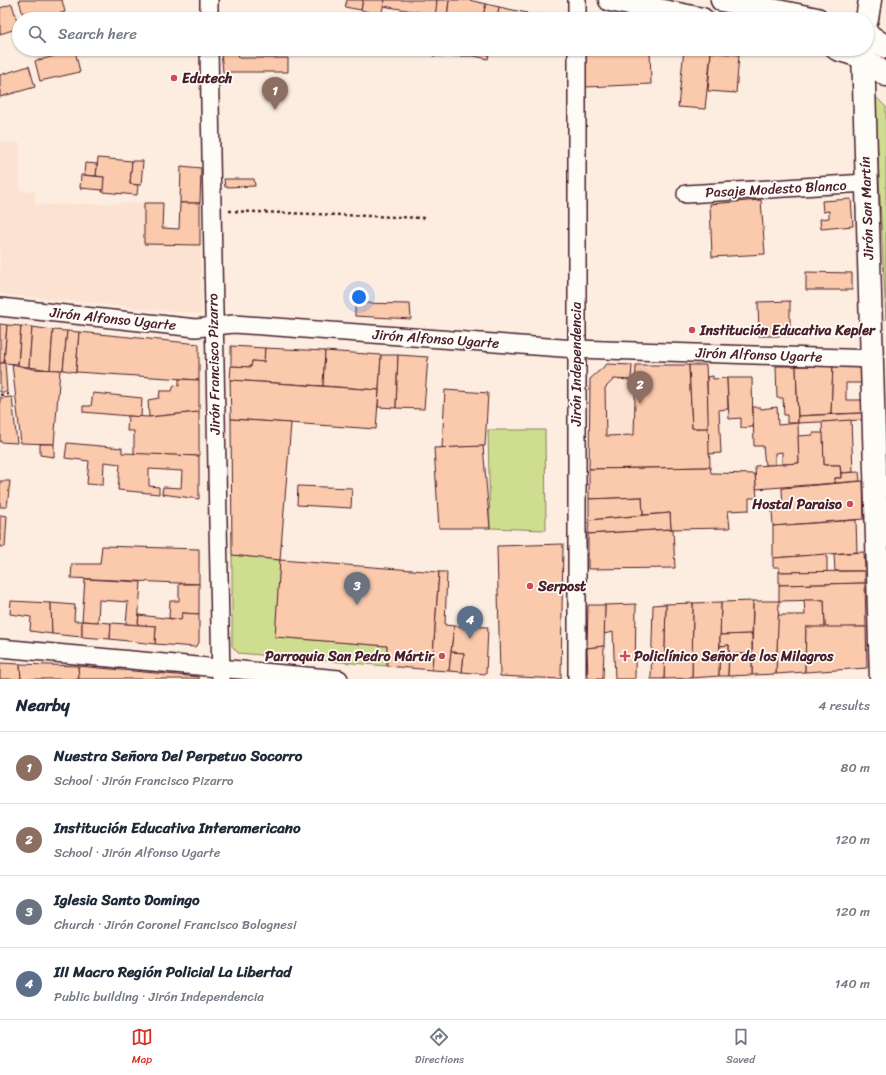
<!DOCTYPE html>
<html lang="en">
<head>
<meta charset="utf-8">
<style>
	:root { --surface:#fff; --page:#f6f6f7; --text:#1f2937; --muted:#747a83; --line:#e0e1e3; --accent:#d93025 }
	body { margin:0; font-family:Sriracha,sans-serif; background:var(--page); color:var(--text) }
	.you { position:absolute; left:359px; top:297px; width:14px; height:14px; margin:-10px; border:3px solid #fff; border-radius:50%; background:#1a73e8; box-shadow:0 0 0 6px #1a73e833 }
	.badge { display:grid; place-items:center; width:26px; height:26px; border-radius:50%; background:var(--accent); color:#fff; font-size:13px; font-weight:700 }
	.pin { position:absolute; translate:-50% -33px; filter:drop-shadow(0 1px 2px #0008) }
	.pin::after { content:''; position:absolute; top:21px; width:14px; height:12px; background:inherit; clip-path:polygon(0 0,100% 0,50% 100%) }
	.list { margin:0; padding:0; list-style:none }
	h2 { display:flex; justify-content:space-between; align-items:center; height:52px; margin:0; padding:0 16px; font-size:17px }
	h2 small { font-size:13px; font-weight:400; color:var(--muted) }
	.list li { display:grid; grid-template-columns:26px 1fr auto; gap:12px; align-items:center; box-sizing:border-box; height:72px; padding:0 16px; border-top:1px solid var(--line) }
	.list b { display:block; font-size:15px; white-space:nowrap }
	.list p { margin:0; font-size:13px; white-space:nowrap; color:var(--muted) }
	.list em { font-size:13px; font-style:normal; color:var(--muted) }
	.icon { flex:none; width:22px; height:22px; fill:none; stroke:currentColor; stroke-width:2; stroke-linecap:round; stroke-linejoin:round }
	.map { position:relative; flex:none; width:886px; height:679px; overflow:hidden }
	.search { position:absolute; background:var(--surface); box-shadow:0 1px 3px #0004; left:12px; right:12px; top:12px; height:44px; display:flex; align-items:center; gap:10px; box-sizing:border-box; padding:0 14px; border-radius:22px; color:var(--muted); font-size:15px }
	.sheet { height:340px; background:var(--surface) }
	nav { display:flex; justify-content:space-around; align-items:center; box-sizing:border-box; height:56px; border-top:1px solid var(--line); background:var(--surface); font-size:11px; color:var(--muted) }
	nav a { display:grid; justify-items:center; gap:2px }
	nav .on { color:var(--accent) }
	.map>svg:first-child { display:block }
	.built { fill:#fce2d0 }
	.green { fill:#cfdd90; stroke:#8c7e5e }
	.building { fill:#fbc9ab; stroke:#4a1f2b }
	.lines { fill:none; stroke-linecap:round; stroke-linejoin:round }
	.street-casing { stroke:#4a1f2b; stroke-width:20 }
	.secondary-casing { stroke:#4a1f2b; stroke-width:25 }
	.primary-casing { stroke:#4a1f2b; stroke-width:25 }
	.path { stroke:#4a1f2b; stroke-width:2.5; stroke-dasharray:3 3; stroke-linecap:butt }
	.street { stroke:#fdfcf7; stroke-width:17 }
	.secondary { stroke:#fdfcf7; stroke-width:22 }
	.primary { stroke:#fdfcf7; stroke-width:22 }
	.poi-dot { fill:#d1495b; stroke:#fdfcf7; stroke-width:1.5 }
	.labels { text-anchor:middle; dominant-baseline:central; stroke-width:3.5; stroke-linejoin:round; paint-order:stroke }
	.poi-label { font-size:14px; font-weight:bold; fill:#4a1f2b; stroke:#fdfcf7; text-anchor:start }
	.street-label { font-size:14px; fill:#4a1f2b; stroke:#fdfcf7 }
</style>
</head>
<body>
<div class="map">
<svg width="886" height="679" viewBox="0 0 886 679">
	<rect width="100%" height="100%" fill="#fcede0"/>
	<filter id="ink" filterUnits="userSpaceOnUse"><feTurbulence type="fractalNoise" baseFrequency=".025" numOctaves="2"/><feDisplacementMap in="SourceGraphic" scale="8" xChannelSelector="R" yChannelSelector="G"/><feConvolveMatrix kernelMatrix="1 2 1 2 8 2 1 2 1" color-interpolation-filters="sRGB"/></filter>
	<g filter="url(#ink)">
		<g class="built">
			<polygon points="0,142 20,143 20,191 35,191 35,205 144,203 144,244 200,245 202,314 0,294"/>
			<polygon points="607,364 689,365 692,428 630,469 589,469 590,379"/>
		</g>
		<g class="green">
			<polygon points="875,96 886,107 886,320"/>
			<polygon points="488,430 545,430 546,530 490,528"/>
			<polygon points="232,555 280,560 276,637 387,646 387,666 238,653 232,646"/>
		</g>
		<g class="building">
			<polygon points="19,0 62,0 65,12 36,19 24,19"/>
			<polygon points="347,0 363,0 361,10 345,7"/>
			<polygon points="363,0 385,0 381,15 361,10"/>
			<polygon points="385,0 437,0 436,15 383,6"/>
			<polygon points="437,0 449,0 447,19 435,19"/>
			<polygon points="449,0 469,0 486,4 482,19 447,19"/>
			<polygon points="12,4 19,28 0,34 0,8"/>
			<polygon points="486,4 499,7 497,19 482,19"/>
			<polygon points="499,7 527,13 525,19 497,19"/>
			<polygon points="541,14 558,17 559,19 540,19"/>
			<polygon points="434,49 444,49 444,56 433,56"/>
			<polygon points="444,49 476,49 474,56 444,56"/>
			<polygon points="476,49 490,49 488,59 474,56"/>
			<polygon points="585,49 650,49 651,84 586,87"/>
			<polygon points="684,49 711,52 705,109 678,107"/>
			<polygon points="75,51 80,72 40,81 35,61"/>
			<polygon points="237,51 239,58 288,58 288,72 223,72 221,52"/>
			<polygon points="711,52 739,55 736,93 708,91"/>
			<polygon points="29,66 35,87 0,97 0,75"/>
			<polygon points="98,158 132,161 130,184 138,185 137,195 102,192 104,177 96,176"/>
			<polygon points="132,161 143,161 141,185 130,184"/>
			<polygon points="85,163 97,164 96,176 84,175"/>
			<polygon points="181,166 201,168 200,203 180,203"/>
			<polygon points="81,175 104,177 103,190 80,188"/>
			<polygon points="224,179 254,179 255,186 225,187"/>
			<polygon points="851,199 853,226 821,229 820,219 829,218 829,211 823,212 822,201"/>
			<polygon points="761,200 765,254 712,257 710,204"/>
			<polygon points="144,203 163,203 162,228 179,229 180,203 200,203 200,245 144,244"/>
			<polygon points="806,272 852,273 852,290 806,290"/>
			<polygon points="790,301 790,336 759,336 758,302"/>
			<polygon points="355,303 410,304 411,319 355,316"/>
			<polygon points="0,324 7,325 4,363 0,363"/>
			<polygon points="7,325 21,326 18,364 4,363"/>
			<polygon points="21,326 32,327 29,367 18,366"/>
			<polygon points="32,327 53,330 50,370 29,367"/>
			<polygon points="53,330 67,331 63,370 50,370"/>
			<polygon points="67,331 79,332 76,372 63,370"/>
			<polygon points="79,332 199,344 199,380 76,372"/>
			<polygon points="231,346 265,348 264,362 252,361 251,367 231,366"/>
			<polygon points="265,348 325,351 323,386 230,380 231,366 251,367 252,361 264,362"/>
			<polygon points="325,351 381,355 379,390 323,386"/>
			<polygon points="381,355 398,355 396,408 378,407"/>
			<polygon points="398,355 428,357 424,409 396,408"/>
			<polygon points="0,363 5,363 7,392 0,392"/>
			<polygon points="12,364 33,369 60,370 54,444 21,443"/>
			<polygon points="607,364 632,365 631,380 614,379 605,388 606,436 634,435 636,365 689,365 692,428 709,428 710,467 589,469 590,379"/>
			<polygon points="689,365 706,365 709,428 692,428"/>
			<polygon points="776,366 796,366 798,423 787,423 787,415 784,415 783,398 777,398"/>
			<polygon points="796,366 833,366 831,414 798,416"/>
			<polygon points="833,366 861,366 861,383 846,383 846,400 862,400 862,413 831,414"/>
			<polygon points="713,376 713,379 727,378 728,409 719,410 721,453 709,454 707,377"/>
			<polygon points="727,378 752,378 753,427 741,428 741,418 729,419"/>
			<polygon points="179,379 199,380 199,412 149,417 148,400 159,398 160,391 172,391 174,385 179,386"/>
			<polygon points="230,380 379,390 376,429 231,419"/>
			<polygon points="445,390 488,393 485,446 442,448"/>
			<polygon points="93,393 142,398 141,417 83,412 83,406 91,406"/>
			<polygon points="12,397 17,443 0,442 0,398"/>
			<polygon points="753,407 760,407 761,409 777,407 778,425 798,423 799,463 782,464 782,452 775,453 775,465 765,465 763,446 754,446"/>
			<polygon points="199,412 199,456 134,454 134,431 127,431 128,416 149,417"/>
			<polygon points="862,413 862,420 798,423 798,416"/>
			<polygon points="231,419 291,423 280,560 232,555"/>
			<polygon points="851,420 853,472 841,473 840,465 824,465 822,422"/>
			<polygon points="813,433 823,433 824,465 840,465 841,478 835,478 835,483 756,489 755,466 799,463 798,436 813,435"/>
			<polygon points="67,443 122,448 122,453 199,456 199,499 162,494 163,487 181,488 182,471 149,469 149,486 159,487 159,494 118,490 120,464 104,462 103,485 87,484 89,461 65,458"/>
			<polygon points="40,444 54,444 54,457 40,455"/>
			<polygon points="483,446 490,528 439,528 434,448"/>
			<polygon points="710,467 711,473 755,474 757,498 749,498 749,510 728,511 730,528 671,529 670,513 643,515 642,497 589,499 589,469"/>
			<polygon points="859,472 860,481 835,483 835,478 841,478 841,473"/>
			<polygon points="0,481 10,481 7,507 0,507"/>
			<polygon points="863,481 864,519 773,526 772,511 783,510 782,488"/>
			<polygon points="298,486 352,488 351,508 297,505"/>
			<polygon points="642,497 643,515 589,520 589,499"/>
			<polygon points="670,513 671,529 588,534 589,520"/>
			<polygon points="0,515 7,516 5,547 0,547"/>
			<polygon points="856,520 857,552 773,558 773,526"/>
			<polygon points="673,529 675,568 588,569 588,534"/>
			<polygon points="563,544 561,679 500,676 497,546"/>
			<polygon points="102,546 199,549 199,584 71,578 72,564 100,564"/>
			<polygon points="864,552 865,571 835,571 834,554"/>
			<polygon points="827,554 827,572 779,572 779,567 773,567 773,558"/>
			<polygon points="280,560 439,572 432,670 387,666 387,646 275,637"/>
			<polygon points="865,571 865,583 779,585 779,572"/>
			<polygon points="439,572 447,572 445,625 454,626 449,671 432,670"/>
			<polygon points="85,579 141,582 138,625 126,624 128,602 99,600 98,622 82,621"/>
			<polygon points="865,583 866,627 825,628 824,600 779,601 779,585"/>
			<polygon points="179,584 199,584 199,614 182,613 181,620 169,618 170,601 179,601"/>
			<polygon points="804,600 824,600 825,628 806,627 805,672 776,674 778,615 805,615"/>
			<polygon points="11,601 51,603 52,634 30,631 31,617 10,614"/>
			<polygon points="753,601 779,601 776,674 752,675"/>
			<polygon points="753,601 752,634 720,635 721,602"/>
			<polygon points="721,602 719,676 692,678 693,603"/>
			<polygon points="51,603 75,605 74,621 82,621 82,637 52,634"/>
			<polygon points="693,603 692,678 664,679 666,604"/>
			<polygon points="636,604 635,679 615,679 613,632 604,634 605,605"/>
			<polygon points="666,604 664,679 651,679 653,605"/>
			<polygon points="588,605 605,605 604,646 587,648"/>
			<polygon points="182,613 199,614 199,643 195,647 155,644 156,626 138,625 139,615 181,620"/>
			<polygon points="82,621 111,623 110,639 82,637"/>
			<polygon points="111,623 156,626 155,644 110,639"/>
			<polygon points="454,626 488,627 486,674 462,672 464,653 451,652"/>
			<polygon points="806,627 866,627 867,668 805,672"/>
			<polygon points="752,634 752,654 729,654 729,645 720,646 720,635"/>
			<polygon points="729,645 728,676 719,676 720,646"/>
			<polygon points="604,646 603,679 588,679 587,648"/>
			<polygon points="451,652 464,653 462,672 449,671"/>
			<polygon points="729,654 752,654 752,675 728,676"/>
			<polygon points="0,663 20,664 21,679 0,679"/>
			<polygon points="20,664 78,666 79,679 21,679"/>
			<polygon points="78,666 199,677 199,679 79,679"/>
		</g>
		<g class="lines">
			<g class="street-casing">
				<g id="street">
					<polyline points="209,0 209,19"/>
					<polyline points="577,19 577,0"/>
					<polyline points="209,49 221,679"/>
					<polyline points="577,49 577,679"/>
					<polyline points="686,194 866,183"/>
					<polyline points="0,307 196,328 234,324 576,349 873,359"/>
					<polyline points="0,648 339,679"/>
				</g>
			</g>
			<g class="secondary-casing">
				<g id="secondary">
					<polyline points="867,19 870,0"/>
					<polyline points="863,49 881,679"/>
				</g>
			</g>
			<g class="primary-casing">
				<g id="primary">
					<polyline points="610,0 702,19"/>
					<polyline points="722,0 817,19"/>
					<polyline points="867,34 886,47"/>
					<polyline points="837,49 863,57 886,75"/>
				</g>
			</g>
			<g class="path">
				<polyline points="229,211 425,218"/>
				<polyline points="0,395 10,394"/>
			</g>
			<use href="#street" class="street"/>
			<use href="#secondary" class="secondary"/>
			<use href="#primary" class="primary"/>
		</g>
	</g>
	<g class="poi-dot">
		<circle cx="174" cy="78" r="4"/>
		<circle cx="692" cy="330" r="4"/>
		<circle cx="850" cy="504" r="4"/>
		<circle cx="530" cy="586" r="4"/>
		<circle cx="442" cy="656" r="4"/>
		<path d="M623 650h4v4h4v4h-4v4h-4v-4h-4v-4h4z"/>
	</g>
	<g class="labels">
		<g class="poi-label">
			<text x="182" y="78">Edutech</text>
			<text x="700" y="330">Institución Educativa Kepler</text>
			<text x="842" y="504" text-anchor="end">Hostal Paraiso</text>
			<text x="538" y="586">Serpost</text>
			<text x="434" y="656" text-anchor="end">Parroquia San Pedro Mártir</text>
			<text x="634" y="656">Policlínico Señor de los Milagros</text>
		</g>
		<g class="street-label">
			<text transform="translate(776 189) rotate(-3)">Pasaje Modesto Blanco</text>
			<text transform="translate(867 208) rotate(-92)">Jirón San Martín</text>
			<text transform="translate(113 319) rotate(6)">Jirón Alfonso Ugarte</text>
			<text transform="translate(436 339) rotate(4)">Jirón Alfonso Ugarte</text>
			<text transform="translate(759 355) rotate(2)">Jirón Alfonso Ugarte</text>
			<text transform="translate(214 364) rotate(-91)">Jirón Francisco Pizarro</text>
			<text transform="translate(576 364) rotate(-90)">Jirón Independencia</text>
		</g>
	</g>
</svg>
<div class="you"></div>
<div class="pin badge" style="left:275px;top:110px;background:#8d6e63">1</div>
<div class="pin badge" style="left:640px;top:404px;background:#8d6e63">2</div>
<div class="pin badge" style="left:357px;top:605px;background:#6b7280">3</div>
<div class="pin badge" style="left:470px;top:639px;background:#5c6f8a">4</div>
<div class="search"><svg class="icon" aria-label="search" viewBox="0 0 24 24"><circle cx="10" cy="10" r="6"/><path d="M15 15l6 6"/></svg>Search here</div>
</div>
<section class="sheet">
<h2>Nearby<small>4 results</small></h2>
<ul class="list">
<li><span class="badge" style="background:#8d6e63">1</span><div><b>Nuestra Señora Del Perpetuo Socorro</b><p>School · Jirón Francisco Pizarro</p></div><em>80 m</em></li>
<li><span class="badge" style="background:#8d6e63">2</span><div><b>Institución Educativa Interamericano</b><p>School · Jirón Alfonso Ugarte</p></div><em>120 m</em></li>
<li><span class="badge" style="background:#6b7280">3</span><div><b>Iglesia Santo Domingo</b><p>Church · Jirón Coronel Francisco Bolognesi</p></div><em>120 m</em></li>
<li><span class="badge" style="background:#5c6f8a">4</span><div><b>III Macro Región Policial La Libertad</b><p>Public building · Jirón Independencia</p></div><em>140 m</em></li>
</ul>
</section>
<nav>
<a class="on"><svg class="icon" aria-label="map" viewBox="0 0 24 24"><path d="M3 6l6-2 6 2 6-2v14l-6 2-6-2-6 2zM9 4v14M15 6v14"/></svg>Map</a>
<a><svg class="icon" aria-label="directions" viewBox="0 0 24 24"><path d="M12 3l9 9-9 9-9-9zM9 14v-3h6M13 9l2 2-2 2"/></svg>Directions</a>
<a><svg class="icon" aria-label="saved" viewBox="0 0 24 24"><path d="M7 4h10v16l-5-4-5 4z"/></svg>Saved</a>
</nav>
</body>
</html>
